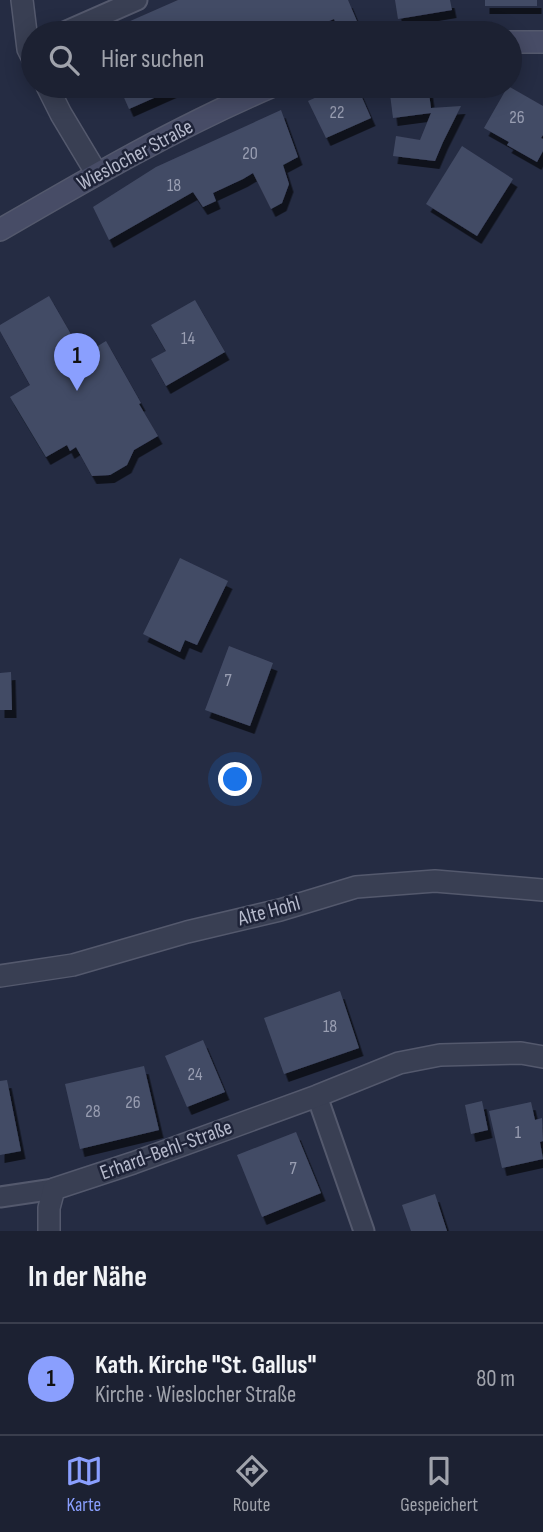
<!DOCTYPE html>
<html lang="de">
<head>
<meta charset="utf-8">
<style>
	:root { --surface:#1c2132; --page:#25293a; --text:#f1f3f6; --muted:#a0a3ac; --line:#3a3e4d; --accent:#8a9ffe }
	body { margin:0; font-family:"Sofia Sans Condensed",sans-serif; background:var(--page); color:var(--text) }
	.you { position:absolute; left:236px; top:780px; width:24px; height:24px; margin:-18px; border:5px solid #fff; border-radius:50%; background:#1a73e8; box-shadow:0 0 0 10px #1a73e833 }
	.badge { display:grid; place-items:center; width:46px; height:46px; border-radius:50%; background:var(--accent); color:#111; font-size:23px; font-weight:700 }
	.pin { position:absolute; translate:-50% -58px; filter:drop-shadow(0 2px 4px #0008) }
	.pin::after { content:''; position:absolute; top:37px; width:24px; height:21px; background:inherit; clip-path:polygon(0 0,100% 0,50% 100%) }
	.list { margin:0; padding:0; list-style:none }
	h2 { display:flex; justify-content:space-between; align-items:center; height:91px; margin:0; padding:0 28px; font-size:30px }
	h2 small { font-size:23px; font-weight:400; color:var(--muted) }
	.list li { display:grid; grid-template-columns:46px 1fr auto; gap:21px; align-items:center; box-sizing:border-box; height:112px; padding:0 28px; border-top:2px solid var(--line) }
	.list b { display:block; font-size:26px; white-space:nowrap }
	.list p { margin:0; font-size:23px; white-space:nowrap; color:var(--muted) }
	.list em { font-size:23px; font-style:normal; color:var(--muted) }
	.icon { flex:none; width:38px; height:38px; fill:none; stroke:currentColor; stroke-width:2; stroke-linecap:round; stroke-linejoin:round }
	.map { position:relative; flex:none; width:543px; height:1231px; overflow:hidden }
	.search { position:absolute; background:var(--surface); box-shadow:0 4px 18px #0003; left:21px; right:21px; top:21px; height:77px; display:flex; align-items:center; gap:18px; box-sizing:border-box; padding:0 24px; border-radius:38px; color:var(--muted); font-size:26px }
	.sheet { height:203px; background:var(--surface) }
	nav { display:flex; justify-content:space-around; align-items:center; box-sizing:border-box; height:98px; border-top:2px solid var(--line); background:var(--surface); font-size:19px; color:var(--muted) }
	nav a { display:grid; justify-items:center; gap:4px }
	nav .on { color:var(--accent) }
	.map>svg:first-child { display:block }
	.building { fill:#434b65; filter:url(#shadow) }
	.lines { fill:none; stroke-linecap:round; stroke-linejoin:round }
	.lane-casing { stroke:#54596d; stroke-width:23 }
	.street-casing { stroke:#54596d; stroke-width:24 }
	.secondary-casing { stroke:#54596d; stroke-width:24 }
	.lane { stroke:#393f53; stroke-width:19 }
	.street { stroke:#393f53; stroke-width:21 }
	.secondary { stroke:#474c66; stroke-width:21 }
	.labels { text-anchor:middle; dominant-baseline:central; stroke-width:5; stroke-linejoin:round; paint-order:stroke }
	.number-label { font-size:18px; fill:#999eb2 }
	.street-label { font-size:21px; fill:#b6bacc; stroke:#1e2338 }
</style>
</head>
<body>
<div class="map">
<svg width="543" height="1231" viewBox="0 0 543 1231">
	<defs>
		<filter id="shadow"><feDropShadow dx="4.5" dy="8" stdDeviation="0" flood-color="#0009"/></filter>
	</defs>
	<rect width="100%" height="100%" fill="#252c43"/>
	<g class="building">
		<polygon points="178,0 348,0 359,26 340,33 334,19 301,33 103,33"/>
		<polygon points="395,0 450,0 452,10 398,19"/>
		<rect x="485" y="0" width="52" height="6"/>
		<polygon points="119,86 181,86 129,109"/>
		<polygon points="341,86 357,86 371,118 326,138 308,101"/>
		<polygon points="389,86 428,86 431,108 461,106 443,142 435,161 393,156 396,136 420,140 431,113 393,118"/>
		<polygon points="508,86 543,106 543,135 541,138 543,139 543,151 537,162 507,145 509,142 484,128"/>
		<polygon points="281,110 298,157 283,165 289,184 282,203 271,209 253,173 243,179 213,193 216,201 203,207 193,192 109,240 93,207 156,167"/>
		<polygon points="462,146 513,179 477,236 426,204"/>
		<polygon points="49,296 83,355 106,341 141,403 139,404 158,436 134,450 127,465 110,475 92,476 76,447 70,451 67,445 46,457 10,397 30,385 0,331 0,325"/>
		<polygon points="195,300 225,352 166,386 151,359 166,351 151,325"/>
		<polygon points="180,558 228,581 197,645 185,640 180,652 143,634"/>
		<polygon points="229,646 273,663 250,726 205,710"/>
		<polygon points="11,672 12,710 0,710 0,673"/>
		<polygon points="340,991 359,1048 284,1074 264,1018"/>
		<polygon points="203,1040 225,1092 187,1107 165,1056"/>
		<polygon points="144,1066 159,1130 80,1149 65,1084"/>
		<polygon points="7,1080 21,1151 0,1155 0,1081"/>
		<polygon points="482,1101 488,1130 471,1134 465,1105"/>
		<polygon points="531,1102 535,1120 542,1118 543,1141 540,1142 543,1159 502,1168 489,1111"/>
		<polygon points="296,1132 321,1193 262,1217 237,1155"/>
		<polygon points="435,1194 447,1231 411,1231 402,1205"/>
	</g>
	<g class="lines">
		<g class="lane-casing">
			<g id="lane">
				<polyline points="62,33 137,0"/>
				<polyline points="317,1096 364,1231"/>
				<polyline points="0,1197 54,1189"/>
			</g>
		</g>
		<g class="street-casing">
			<g id="street">
				<polyline points="22,0 28,49 33,59"/>
				<polyline points="47,86 61,114 97,174"/>
				<polyline points="0,976 73,965 187,932 280,910 356,887 435,881 543,890"/>
				<polyline points="49,1231 49,1208 54,1189 133,1163 317,1096 399,1063 440,1055 521,1053 543,1057"/>
			</g>
		</g>
		<g class="secondary-casing">
			<g id="secondary">
				<polyline points="510,42 543,42"/>
				<path d="M 0,230 C 89,178 179,126 273,86"/>
			</g>
		</g>
		<use href="#lane" class="lane"/>
		<use href="#street" class="street"/>
		<use href="#secondary" class="secondary"/>
	</g>
	<g class="labels">
		<g class="number-label">
			<text x="337" y="112">22</text>
			<text x="517" y="117">26</text>
			<text x="250" y="153">20</text>
			<text x="174" y="185">18</text>
			<text x="188" y="338">14</text>
			<text x="228" y="680">7</text>
			<text x="330" y="1026">18</text>
			<text x="195" y="1074">24</text>
			<text x="133" y="1102">26</text>
			<text x="93" y="1111">28</text>
			<text x="518" y="1132">1</text>
			<text x="293" y="1168">7</text>
		</g>
		<g class="street-label">
			<text transform="translate(135 155) rotate(-28)">Wieslocher Straße</text>
			<text transform="translate(269 911) rotate(-15)">Alte Hohl</text>
			<text transform="translate(166 1150) rotate(-20)">Erhard-Behl-Straße</text>
		</g>
	</g>
</svg>
<div class="you"></div>
<div class="pin badge" style="left:77px;top:391px">1</div>
<div class="search"><svg class="icon" aria-label="search" viewBox="0 0 24 24"><circle cx="10" cy="10" r="6"/><path d="M15 15l6 6"/></svg>Hier suchen</div>
</div>
<section class="sheet">
<h2>In der Nähe<small></small></h2>
<ul class="list">
<li><span class="badge">1</span><div><b>Kath. Kirche &quot;St. Gallus&quot;</b><p>Kirche · Wieslocher Straße</p></div><em>80 m</em></li>
</ul>
</section>
<nav>
<a class="on"><svg class="icon" aria-label="map" viewBox="0 0 24 24"><path d="M3 6l6-2 6 2 6-2v14l-6 2-6-2-6 2zM9 4v14M15 6v14"/></svg>Karte</a>
<a><svg class="icon" aria-label="directions" viewBox="0 0 24 24"><path d="M12 3l9 9-9 9-9-9zM9 14v-3h6M13 9l2 2-2 2"/></svg>Route</a>
<a><svg class="icon" aria-label="saved" viewBox="0 0 24 24"><path d="M7 4h10v16l-5-4-5 4z"/></svg>Gespeichert</a>
</nav>
</body>
</html>
